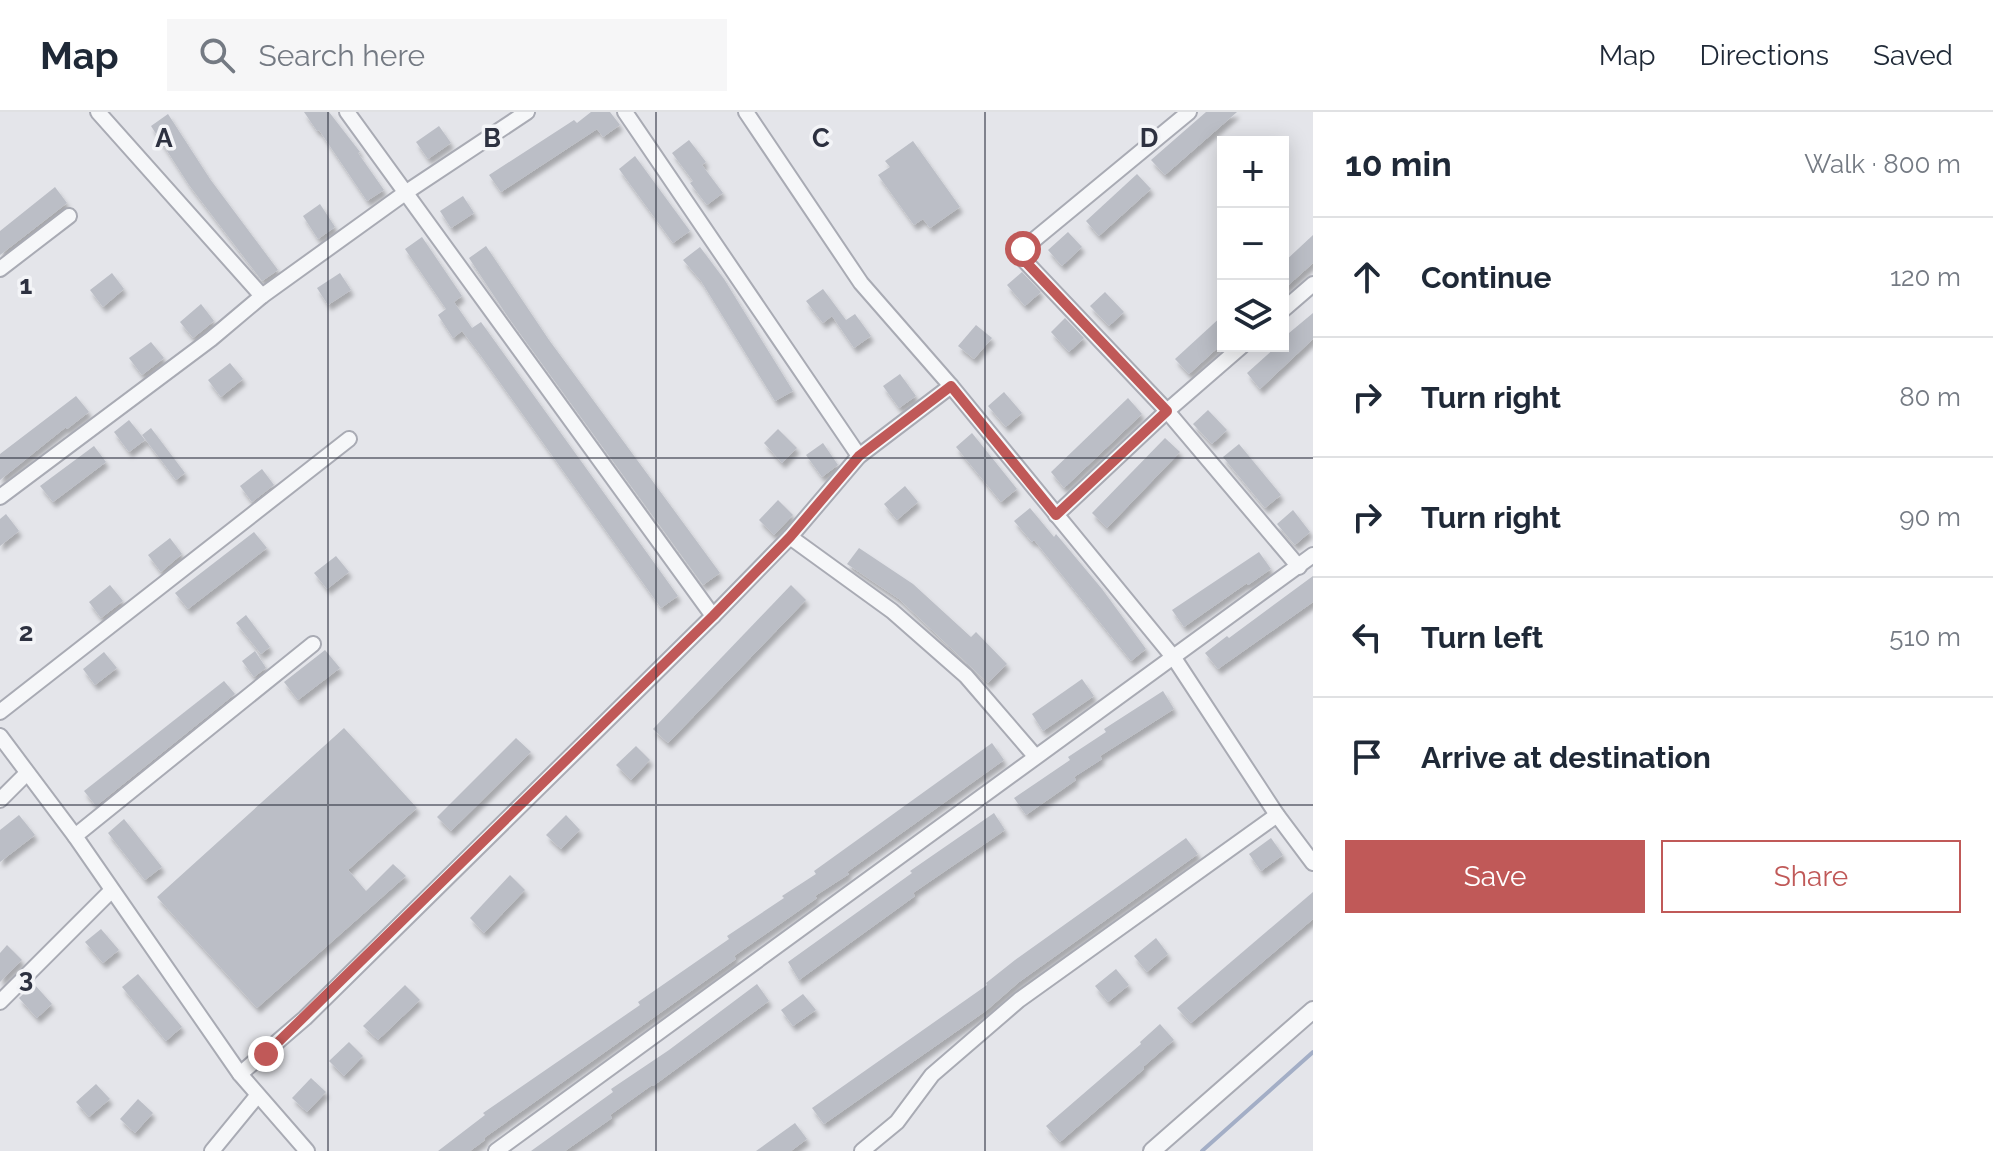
<!DOCTYPE html>
<html lang="en">
<head>
<meta charset="utf-8">
<style>
	:root { --surface:#fff; --page:#f6f6f7; --text:#1f2937; --muted:#747a83; --line:#e0e1e3; --accent:#c05958 }
	body { margin:0; font-family:Raleway,sans-serif; background:var(--page); color:var(--text) }
	.controls { position:absolute; right:24px; top:24px; display:grid; overflow:hidden; border-radius:0px; box-shadow:0 4px 20px #0003 }
	.controls button { width:72px; height:72px; display:grid; place-items:center; padding:0; border:0; border-bottom:2px solid var(--line); background:var(--surface); color:var(--text); font:40px sans-serif }
	.stop { position:absolute; width:24px; height:24px; margin:-18px; border:6px solid #c05958; border-radius:50%; background:#fff }
	.stop.end { background:#c05958; border-color:#fff; box-shadow:0 2px 8px #0008 }
	.list { margin:0; padding:0; list-style:none }
	h2 { display:flex; justify-content:space-between; align-items:center; height:104px; margin:0; padding:0 32px; font-size:34px }
	h2 small { font-size:26px; font-weight:400; color:var(--muted) }
	.list li { display:grid; grid-template-columns:52px 1fr auto; gap:24px; align-items:center; box-sizing:border-box; height:120px; padding:0 32px; border-top:2px solid var(--line) }
	.list b { display:block; font-size:30px; white-space:nowrap }
	.list em { font-size:26px; font-style:normal; color:var(--muted) }
	.actions { display:flex; gap:16px; padding:24px 32px }
	.actions a { flex:1; padding:18px 0; border:2px solid var(--accent); border-radius:0px; text-align:center; font-size:28px; color:var(--accent) }
	.actions .main { background:var(--accent); color:#fff }
	.icon { flex:none; width:44px; height:44px; fill:none; stroke:currentColor; stroke-width:2; stroke-linecap:round; stroke-linejoin:round }
	.map { position:relative; flex:none; width:1313px; height:1039px; overflow:hidden }
	header { display:flex; align-items:center; gap:48px; box-sizing:border-box; height:112px; padding:0 40px; background:var(--surface); border-bottom:2px solid var(--line) }
	header strong { font-size:38px }
	nav { display:flex; gap:44px; margin-inline-start:auto; font-size:28px }
	.search { width:560px; height:72px; background:var(--page); display:flex; align-items:center; gap:20px; box-sizing:border-box; padding:0 28px; border-radius:0px; color:var(--muted); font-size:30px }
	main { display:flex }
	aside { flex:1; background:var(--surface) }
	.map>svg:first-child { display:block }
	.lines { fill:none; stroke-linecap:round; stroke-linejoin:round }
	.stream { stroke:#a3aec6; stroke-width:4 }
	.building { fill:#bbbec6; filter:url(#shadow) }
	.minor-casing { stroke:#a9abb4; stroke-width:18 }
	.tertiary-casing { stroke:#a9abb4; stroke-width:20 }
	.minor { stroke:#f6f7f9; stroke-width:14 }
	.tertiary { stroke:#f6f7f9; stroke-width:16 }
	.route { stroke:#c05958; stroke-width:10 }
	.grid { fill:none; stroke:#2d3140; stroke-width:2; stroke-opacity:0.55 }
	.grid-label { font-size:26px; text-anchor:middle; font-weight:bold; fill:#2d3140; stroke:#f3f4f7; stroke-width:7; stroke-linejoin:round; paint-order:stroke }
</style>
</head>
<body>
<header>
<strong>Map</strong>
<div class="search"><svg class="icon" aria-label="search" viewBox="0 0 24 24"><circle cx="10" cy="10" r="6"/><path d="M15 15l6 6"/></svg>Search here</div>
<nav><a>Map</a><a>Directions</a><a>Saved</a></nav>
</header>
<main>
<div class="map">
<svg width="1313" height="1039" viewBox="0 0 1313 1039">
	<defs>
		<filter id="shadow"><feDropShadow dx="3" dy="5.5" stdDeviation="2" flood-color="#0004"/></filter>
	</defs>
	<rect width="100%" height="100%" fill="#e4e5ea"/>
	<g class="lines">
		<polyline class="stream" points="1202,1039 1313,940"/>
	</g>
	<g class="building">
		<polygon points="304,0 329,0 360,40 358,41 384,78 367,89 319,18 317,19"/>
		<polygon points="591,0 610,0 620,13 603,25 597,17 501,80 489,63 574,8 577,11"/>
		<polygon points="1206,0 1237,0 1165,63 1151,48"/>
		<polygon points="168,2 210,67 278,158 262,169 189,73 151,14"/>
		<polygon points="439,14 451,31 428,47 416,30"/>
		<polygon points="689,28 706,50 702,53 723,81 707,93 690,71 693,69 672,41"/>
		<polygon points="913,29 960,95 930,116 923,107 914,113 878,63 890,55 885,49"/>
		<polygon points="635,44 690,119 673,131 619,57"/>
		<polygon points="1137,62 1151,77 1099,124 1086,109"/>
		<polygon points="55,75 67,91 0,143 0,119"/>
		<polygon points="463,84 474,101 451,116 440,99"/>
		<polygon points="320,92 335,115 318,127 303,104"/>
		<polygon points="1068,120 1082,135 1062,154 1048,138"/>
		<polygon points="1313,123 1313,151 1283,178 1283,151"/>
		<polygon points="422,125 462,184 454,190 472,216 481,210 678,484 661,496 481,244 462,219 453,226 438,203 446,197 405,137"/>
		<polygon points="486,134 549,228 720,461 703,473 508,205 469,146"/>
		<polygon points="700,135 724,167 793,279 775,289 701,169 683,148"/>
		<polygon points="1022,160 1041,180 1025,194 1007,173"/>
		<polygon points="112,161 124,177 103,195 90,178"/>
		<polygon points="340,161 351,178 328,193 317,176"/>
		<polygon points="823,177 846,208 855,202 871,224 854,236 832,204 823,211 806,189"/>
		<polygon points="1105,180 1124,200 1109,214 1090,194"/>
		<polygon points="201,192 214,209 193,226 180,210"/>
		<polygon points="1313,201 1313,227 1260,277 1247,261 1277,234 1283,234 1283,226"/>
		<polygon points="1223,203 1223,231 1189,262 1175,247"/>
		<polygon points="1065,206 1084,226 1069,240 1051,220"/>
		<polygon points="976,213 992,226 974,247 958,234"/>
		<polygon points="151,230 164,246 142,263 129,246"/>
		<polygon points="230,251 243,267 221,285 208,268"/>
		<polygon points="900,262 916,284 899,296 883,274"/>
		<polygon points="1004,280 1022,301 1006,315 988,294"/>
		<polygon points="76,284 89,300 67,317 66,315 0,368 0,342"/>
		<polygon points="1128,286 1142,302 1064,376 1051,360"/>
		<polygon points="1208,298 1227,318 1212,332 1193,312"/>
		<polygon points="129,308 145,328 129,340 114,320"/>
		<polygon points="151,316 185,361 176,368 142,323"/>
		<polygon points="778,317 797,336 782,351 764,331"/>
		<polygon points="972,321 1017,377 1001,390 956,335"/>
		<polygon points="1165,326 1180,340 1107,416 1092,401"/>
		<polygon points="823,331 838,353 822,365 806,343"/>
		<polygon points="1239,332 1281,383 1265,396 1223,345"/>
		<polygon points="94,334 106,350 53,390 40,374"/>
		<polygon points="262,357 274,373 252,390 240,374"/>
		<polygon points="905,374 918,390 897,408 884,392"/>
		<polygon points="778,388 793,403 774,423 759,408"/>
		<polygon points="1030,396 1054,425 1056,422 1102,477 1146,537 1131,549 1034,428 1032,430 1014,409"/>
		<polygon points="1293,398 1310,420 1295,433 1277,412"/>
		<polygon points="6,402 19,419 0,434 0,407"/>
		<polygon points="254,420 267,436 188,497 175,481"/>
		<polygon points="170,426 182,442 161,460 148,443"/>
		<polygon points="859,436 913,472 971,525 976,520 1007,552 988,571 899,487 847,452"/>
		<polygon points="1259,440 1271,457 1248,473 1247,471 1184,515 1172,498"/>
		<polygon points="336,444 349,460 327,477 314,461"/>
		<polygon points="1313,464 1313,490 1218,557 1205,541 1227,524 1229,526"/>
		<polygon points="110,473 123,489 101,506 89,490"/>
		<polygon points="791,473 806,488 668,631 653,617"/>
		<polygon points="246,503 270,535 261,542 236,511"/>
		<polygon points="325,538 340,556 298,588 284,570"/>
		<polygon points="255,539 266,556 254,565 242,549"/>
		<polygon points="104,540 117,556 95,573 83,557"/>
		<polygon points="1082,567 1094,584 1043,619 1032,602"/>
		<polygon points="224,569 235,582 96,694 84,679"/>
		<polygon points="1163,579 1174,597 1100,644 1102,647 1074,665 1076,668 1026,703 1014,686 1070,648 1068,645 1106,620 1104,617"/>
		<polygon points="344,616 417,696 348,758 366,779 393,752 406,764 257,896 157,785"/>
		<polygon points="516,626 531,640 451,719 437,705"/>
		<polygon points="992,631 1004,648 847,760 849,762 815,784 817,786 734,844 736,847 484,1026 485,1028 470,1039 438,1039 485,1003 483,1001 640,893 638,890 729,827 727,824 784,786 782,784 816,762 814,759"/>
		<polygon points="636,634 650,648 631,668 616,653"/>
		<polygon points="994,701 1005,718 913,781 915,784 799,868 788,850 912,761 910,759"/>
		<polygon points="19,703 35,723 0,750 0,718"/>
		<polygon points="566,703 580,718 561,737 546,723"/>
		<polygon points="124,707 162,755 145,768 108,721"/>
		<polygon points="1186,726 1198,742 1019,870 987,898 824,1012 812,996 987,873 986,871 1015,848"/>
		<polygon points="1271,726 1283,743 1261,759 1249,742"/>
		<polygon points="510,763 525,778 484,821 470,806"/>
		<polygon points="1313,780 1313,807 1191,911 1177,896"/>
		<polygon points="101,817 119,838 103,851 85,830"/>
		<polygon points="1156,826 1168,842 1147,860 1134,844"/>
		<polygon points="7,833 22,848 0,870 0,841"/>
		<polygon points="1116,857 1129,873 1108,890 1095,874"/>
		<polygon points="138,862 182,915 166,929 122,875"/>
		<polygon points="34,872 52,892 37,906 19,886"/>
		<polygon points="757,872 769,889 653,974 652,973 610,1003 612,1006 565,1039 531,1039 613,980 611,977 669,938"/>
		<polygon points="405,873 420,888 378,928 363,914"/>
		<polygon points="803,882 816,898 793,914 781,898"/>
		<polygon points="1160,912 1174,928 1143,955 1144,957 1060,1030 1046,1014 1141,932 1140,930"/>
		<polygon points="349,930 363,944 344,964 329,949"/>
		<polygon points="311,966 326,980 307,1000 292,986"/>
		<polygon points="96,972 110,987 89,1005 76,990"/>
		<polygon points="138,987 153,1001 135,1021 120,1007"/>
		<polygon points="795,1011 807,1027 791,1039 756,1039"/>
	</g>
	<g class="lines">
		<g class="minor-casing">
			<g id="minor">
				<polyline points="98,0 262,184"/>
				<polyline points="347,0 713,504"/>
				<polyline points="625,0 859,344"/>
				<polyline points="746,0 861,171 951,274 1174,546 1277,703 1313,751"/>
				<polyline points="1189,0 1023,137 1022,146 1167,299 1299,455"/>
				<polyline points="0,157 69,104"/>
				<polyline points="1283,198 1313,172"/>
				<polyline points="0,385 211,227 262,184 405,81 527,0"/>
				<polyline points="1056,403 1167,299 1242,234"/>
				<polyline points="790,425 892,499 966,564 1035,644"/>
				<polyline points="0,600 349,327"/>
				<polyline points="0,624 75,724 240,962 307,1039"/>
				<polyline points="0,688 27,661"/>
				<polyline points="75,724 313,532"/>
				<polyline points="0,890 111,779"/>
				<polyline points="240,962 305,906 713,504 790,425 859,344 951,274"/>
				<polyline points="212,1039 257,984"/>
				<polyline points="496,1039 1313,443"/>
				<polyline points="862,1039 897,1010 932,963 1019,888 1277,703"/>
			</g>
		</g>
		<g class="tertiary-casing">
			<polyline id="tertiary" points="1152,1039 1313,898"/>
		</g>
		<use href="#minor" class="minor"/>
		<use href="#tertiary" class="tertiary"/>
	</g>
	<g class="lines">
		<polyline class="route" points="266,942 713,504 790,425 859,344 951,274 1056,403 1167,299 1022,146 1023,137"/>
	</g>
	<path class="grid" d="M 328,0 L 328,1039M 656,0 L 656,1039M 985,0 L 985,1039M 0,346 L 1313,346M 0,693 L 1313,693"/>
	<g class="grid-label">
		<text x="164" y="35">A</text>
		<text x="492" y="35">B</text>
		<text x="821" y="35">C</text>
		<text x="1149" y="35">D</text>
		<text x="26" y="182">1</text>
		<text x="26" y="529">2</text>
		<text x="26" y="875">3</text>
	</g>
</svg>
<div class="controls">
<button>+</button>
<button>−</button>
<button><svg class="icon" aria-label="layers" viewBox="0 0 24 24"><path d="M12 4l9 5-9 5-9-5zM3 14l9 5 9-5"/></svg></button>
</div>
<div class="stop" style="left:1023px;top:137px"></div>
<div class="stop end" style="left:266px;top:942px"></div>
</div>
<aside>
<h2>10 min<small>Walk · 800 m</small></h2>
<ul class="list">
<li><svg class="icon" aria-label="ahead" viewBox="0 0 24 24"><path d="M12 20V5M6 11l6-6 6 6"/></svg><div><b>Continue</b></div><em>120 m</em></li>
<li><svg class="icon" aria-label="right" viewBox="0 0 24 24"><path d="M7 20v-9h11M14 6l5 5-5 5"/></svg><div><b>Turn right</b></div><em>80 m</em></li>
<li><svg class="icon" aria-label="right" viewBox="0 0 24 24"><path d="M7 20v-9h11M14 6l5 5-5 5"/></svg><div><b>Turn right</b></div><em>90 m</em></li>
<li><svg class="icon" aria-label="left" viewBox="0 0 24 24"><path d="M17 20v-9H6M10 6l-5 5 5 5"/></svg><div><b>Turn left</b></div><em>510 m</em></li>
<li><svg class="icon" aria-label="arrive" viewBox="0 0 24 24"><path d="M6 21V4h12l-3 4 3 4H6"/></svg><div><b>Arrive at destination</b></div></li>
</ul>
<div class="actions"><a class="main">Save</a><a>Share</a></div>
</aside>
</main>
</body>
</html>
